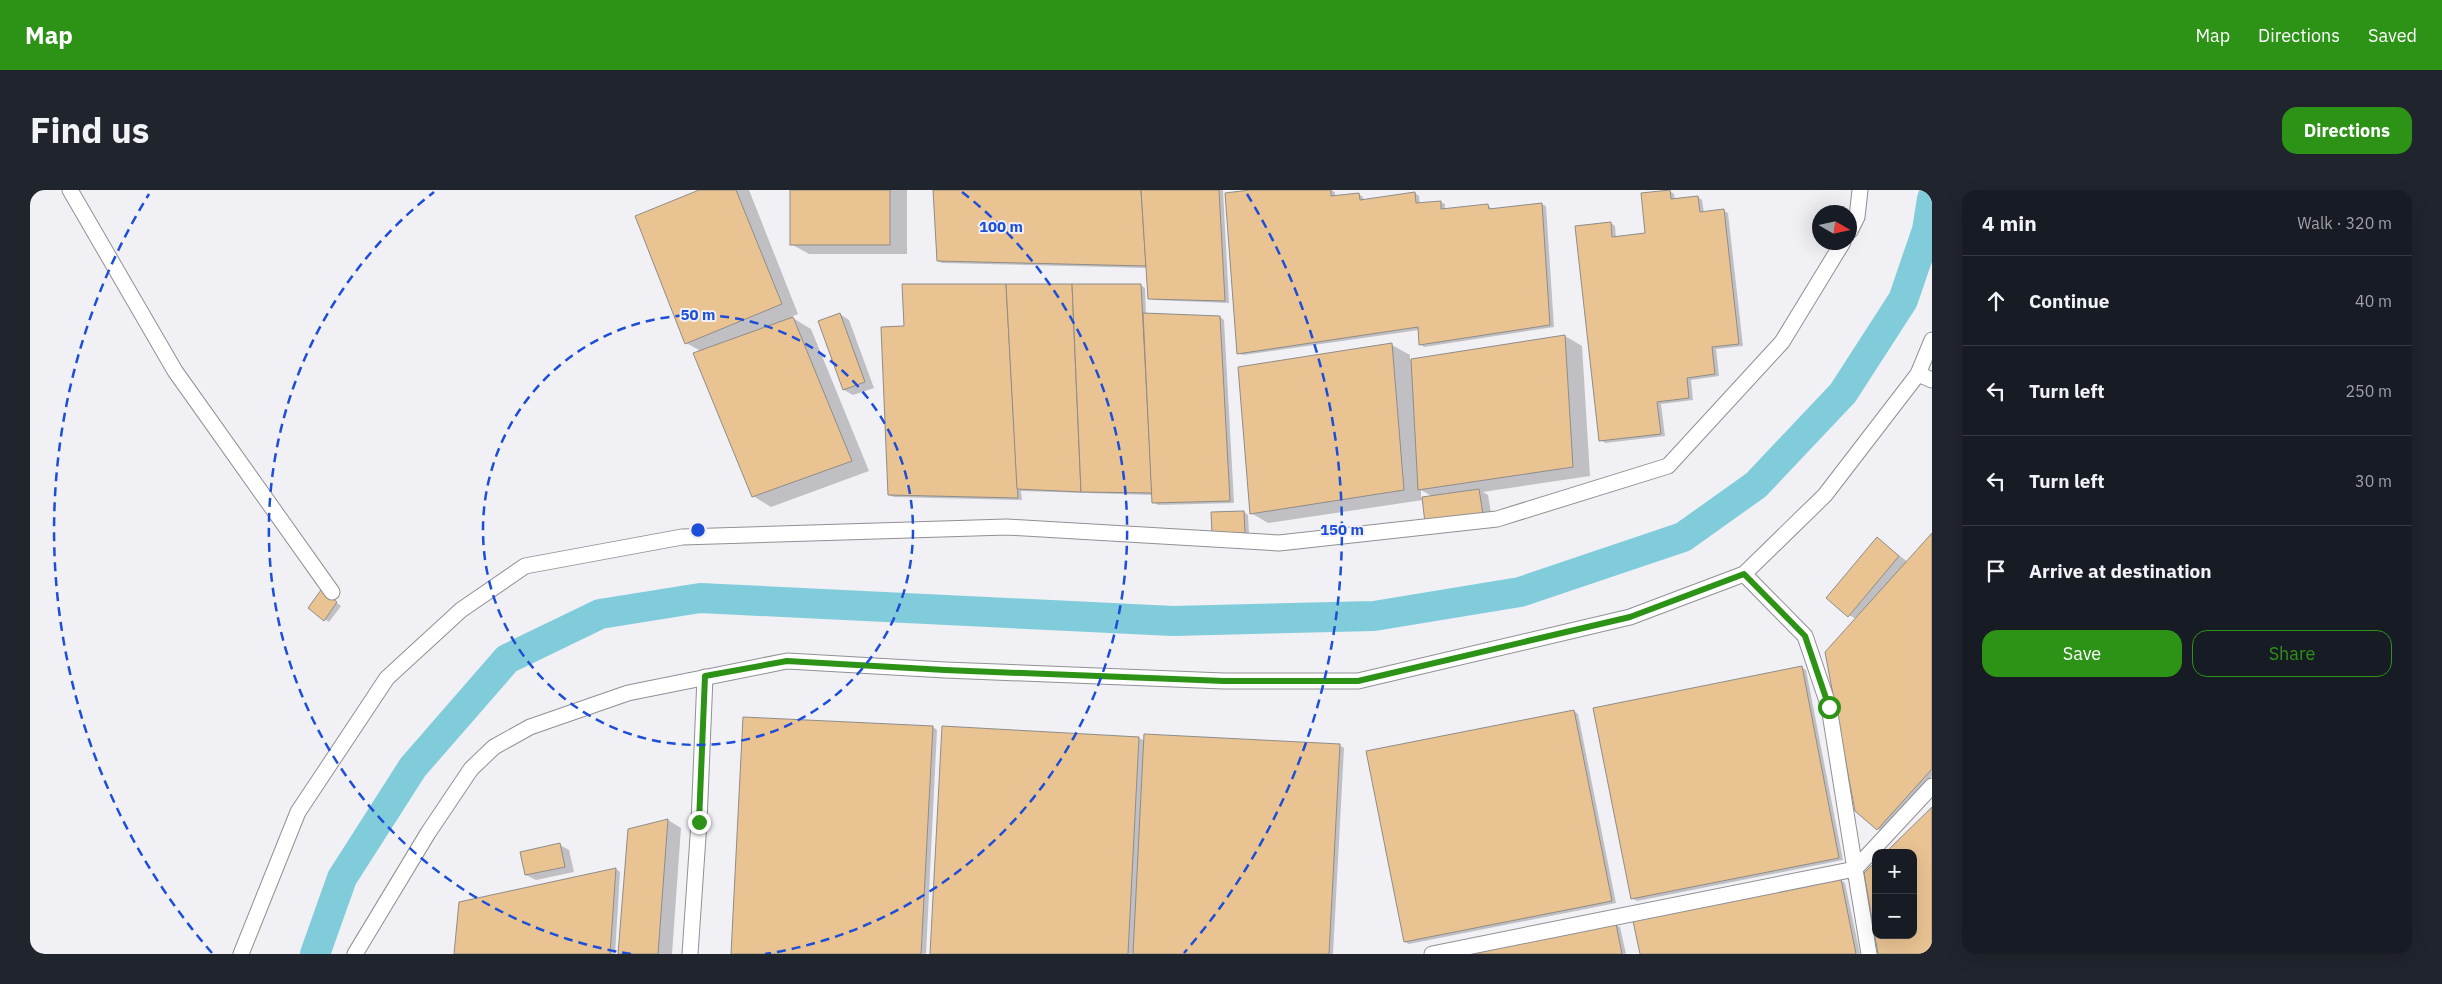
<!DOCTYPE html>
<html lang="en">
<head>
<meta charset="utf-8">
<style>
	:root { --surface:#171b24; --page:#20242c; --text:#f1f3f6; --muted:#9ea1a6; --line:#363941; --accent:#2d9316 }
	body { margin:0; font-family:"IBM Plex Sans",sans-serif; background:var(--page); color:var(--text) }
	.controls { position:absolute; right:15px; bottom:15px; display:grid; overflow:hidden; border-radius:10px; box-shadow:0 5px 20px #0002 }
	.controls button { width:45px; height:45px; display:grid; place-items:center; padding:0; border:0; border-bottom:1px solid var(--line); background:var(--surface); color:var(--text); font:25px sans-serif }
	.compass { position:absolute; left:1782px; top:15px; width:45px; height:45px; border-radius:50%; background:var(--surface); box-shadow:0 5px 20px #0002; rotate:99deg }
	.stop { position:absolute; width:15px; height:15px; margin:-11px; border:4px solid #2d9316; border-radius:50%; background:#fff }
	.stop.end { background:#2d9316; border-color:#fff; box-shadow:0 1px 5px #0008 }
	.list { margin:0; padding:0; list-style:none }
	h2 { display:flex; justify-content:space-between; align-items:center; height:65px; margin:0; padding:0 20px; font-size:21px }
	h2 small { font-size:16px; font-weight:400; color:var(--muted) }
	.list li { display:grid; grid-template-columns:32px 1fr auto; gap:15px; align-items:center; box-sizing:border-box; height:90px; padding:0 20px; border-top:1px solid var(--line) }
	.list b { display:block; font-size:19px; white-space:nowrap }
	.list em { font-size:16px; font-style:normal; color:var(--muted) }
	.actions { display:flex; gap:10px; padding:15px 20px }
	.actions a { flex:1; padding:11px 0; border:1px solid var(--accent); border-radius:15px; text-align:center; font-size:18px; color:var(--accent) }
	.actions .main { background:var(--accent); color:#fff }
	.icon { flex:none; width:28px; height:28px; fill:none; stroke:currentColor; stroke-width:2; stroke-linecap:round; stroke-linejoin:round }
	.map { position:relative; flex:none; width:1902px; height:764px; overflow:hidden; border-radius:15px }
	header { display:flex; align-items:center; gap:30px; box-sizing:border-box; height:70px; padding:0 25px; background:var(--accent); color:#fff }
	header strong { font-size:24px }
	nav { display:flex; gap:28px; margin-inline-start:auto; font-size:18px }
	.intro { display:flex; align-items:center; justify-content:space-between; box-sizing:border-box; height:120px; padding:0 30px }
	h1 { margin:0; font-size:35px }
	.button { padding:12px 22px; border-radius:15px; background:var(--accent); color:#fff; font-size:18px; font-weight:700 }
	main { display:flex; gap:30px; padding:0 30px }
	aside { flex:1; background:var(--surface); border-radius:15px; box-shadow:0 5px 20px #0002 }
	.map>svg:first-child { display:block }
	.shadow { fill:#0003; fill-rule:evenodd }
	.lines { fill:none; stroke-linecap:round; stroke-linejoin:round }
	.canal { stroke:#81ccdb; stroke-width:30 }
	.building { fill:#e9c392; stroke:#8f8c88 }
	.service-casing { stroke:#909095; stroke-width:17 }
	.service { stroke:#fff; stroke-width:15 }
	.route { stroke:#2d9316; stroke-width:6 }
	.ring { fill:none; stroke:#1d4ed8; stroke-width:2.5; stroke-dasharray:9 6 }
	.centre { fill:#1d4ed8; stroke:#f0f0f5; stroke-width:2.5 }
	.ring-label { font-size:15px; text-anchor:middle; font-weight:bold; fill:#1d4ed8; stroke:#f0f0f5; stroke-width:4; stroke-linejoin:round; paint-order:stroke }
</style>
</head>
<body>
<header>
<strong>Map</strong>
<nav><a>Map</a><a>Directions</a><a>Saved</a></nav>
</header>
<div class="intro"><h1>Find us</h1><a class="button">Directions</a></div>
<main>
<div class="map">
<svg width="1902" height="764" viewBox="0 0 1902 764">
	<rect width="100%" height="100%" fill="#f0f0f5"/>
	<g class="shadow">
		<polygon points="672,0 719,0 768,124 761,127 781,139 839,281 741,317 723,306 671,161 656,153"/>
		<polygon points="761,0 877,0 877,64 779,64 761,54"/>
		<polygon points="905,0 1193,0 1199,113 1124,110 1119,108 1117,78 912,73 908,71"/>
		<polygon points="1229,0 1301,0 1305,2 1305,7 1329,4 1333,7 1334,11 1385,3 1389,6 1390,14 1410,12 1415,14 1415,20 1458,15 1463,20 1511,14 1516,16 1524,137 1394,157 1390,154 1389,140 1213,165 1208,163"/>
		<polygon points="1640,1 1644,4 1645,10 1668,7 1672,10 1674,23 1694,21 1698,23 1713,156 1686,159 1689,186 1661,190 1663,210 1631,214 1635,246 1575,253 1571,250 1581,33 1585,36 1586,48 1616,44"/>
		<polygon points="1111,95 1115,98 1116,125 1190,127 1194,130 1204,313 1128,315 1123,312 1123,305 991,301 992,310 864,307 859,305 875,138"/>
		<polygon points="810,124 819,130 844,198 823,205 814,200"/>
		<path d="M 1535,146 L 1552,156 L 1560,286 L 1453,302 L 1458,305 L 1462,329 L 1393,310 L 1238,333 L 1221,323 L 1209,178 L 1362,155 L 1380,165 L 1380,170 ZM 1391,300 L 1403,307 L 1391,308 Z"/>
		<polygon points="1214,322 1218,325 1219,345 1187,346"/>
		<polygon points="1902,345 1902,586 1852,642 1826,621 1826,429 1819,425 1847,349 1878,372"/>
		<polygon points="295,404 311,416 299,432 279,418"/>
		<polygon points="1771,477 1776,480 1813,670 1607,711 1602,708"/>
		<polygon points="1544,521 1548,524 1586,713 1379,754 1375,752"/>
		<polygon points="903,537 907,540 896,764 702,764"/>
		<polygon points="1109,548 1115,551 1309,555 1314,558 1303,764 901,764"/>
		<polygon points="638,630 651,638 642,764 589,764"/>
		<polygon points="530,655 539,660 544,682 506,690 496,685"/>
		<polygon points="586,679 590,682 585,764 425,764 430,714"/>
		<polygon points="1811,690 1815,693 1830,764 1611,764"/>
		<polygon points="1586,735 1590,737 1596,764 1439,764"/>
	</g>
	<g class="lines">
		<polyline class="canal" points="285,764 312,688 383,577 477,469 570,424 670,408 1143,431 1344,426 1490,402 1653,347 1726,295 1813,203 1873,110 1897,40 1902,9"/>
	</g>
	<g class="building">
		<polygon points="669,0 706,0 752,114 655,154 605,26"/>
		<rect x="760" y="0" width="100" height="55"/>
		<polygon points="903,0 1111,0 1116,76 907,71"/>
		<polygon points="1111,0 1189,0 1195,111 1118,109"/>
		<polygon points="1220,0 1301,0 1301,6 1329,3 1330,10 1385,2 1386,13 1411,11 1411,19 1458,14 1459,19 1512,13 1520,135 1389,155 1388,137 1207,164 1195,3"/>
		<polygon points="1640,0 1641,9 1668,6 1670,22 1694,19 1709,154 1682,157 1685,184 1657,188 1659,208 1627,212 1631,244 1569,251 1545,36 1581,32 1582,47 1615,43 1611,3"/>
		<polygon points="872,94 976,94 988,308 858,305 851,137 874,136"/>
		<polygon points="976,94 1042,94 1051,302 987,299"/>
		<polygon points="1042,94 1111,94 1122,303 1051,302"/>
		<polygon points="810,123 835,192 813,200 788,131"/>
		<polygon points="1113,123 1190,126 1200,311 1122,313"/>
		<polygon points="763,127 822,271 722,307 663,163"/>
		<polygon points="1535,145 1543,277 1388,300 1381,169"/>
		<polygon points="1362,153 1374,300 1220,324 1208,177"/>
		<polygon points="1449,299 1453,324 1395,333 1392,307"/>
		<polygon points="1214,321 1215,343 1182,344 1181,322"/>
		<polygon points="1902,343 1902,579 1847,640 1825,621 1795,462"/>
		<polygon points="1847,347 1869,366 1818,427 1796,408"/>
		<polygon points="291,400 307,412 294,431 278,418"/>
		<polygon points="1772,476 1809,668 1601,709 1563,518"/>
		<polygon points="1544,520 1582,711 1374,752 1336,561"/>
		<polygon points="713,527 903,536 891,764 701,764"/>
		<polygon points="912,536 1109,547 1098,764 900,764"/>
		<polygon points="1114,544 1310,554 1299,764 1103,764"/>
		<polygon points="1902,617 1902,764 1848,764 1834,683 1846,671 1846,745 1883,745 1883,663 1855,663"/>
		<polygon points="638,629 628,764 588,764 598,639"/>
		<polygon points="530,653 535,677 495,685 490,662"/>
		<polygon points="586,678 580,764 424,764 429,712"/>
		<polygon points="1811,689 1826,764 1610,764 1603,731"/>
		<polygon points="1586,734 1592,764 1433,764"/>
	</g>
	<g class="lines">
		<g class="service-casing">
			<g id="service">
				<polyline points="40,0 145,181 302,402"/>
				<polyline points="1820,41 1827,27 1830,0"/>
				<polyline points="1888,184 1902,190"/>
				<polyline points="1714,384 1775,446 1799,517 1825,679 1902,596"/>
				<polyline points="211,764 268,622 357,488 431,420 495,376 652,347 977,337 1249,353 1467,329 1638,276 1752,152 1813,52"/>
				<polyline points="325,764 398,643 441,579 464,557 500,537 598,503 757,471 915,480 1194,491 1328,491 1600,427 1714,384 1795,305 1888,184 1902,150"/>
				<polyline points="660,764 669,632 675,487"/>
				<polyline points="1402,764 1825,679 1839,764"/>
			</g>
		</g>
		<use href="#service" class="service"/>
	</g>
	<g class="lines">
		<polyline class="route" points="669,632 675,486 757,471 915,480 1194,491 1328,491 1600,427 1714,384 1775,446 1799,517"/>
	</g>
	<g class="ring">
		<circle cx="668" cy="340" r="215"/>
		<path d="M601 764A429 429 0 0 1 404 2M932 2A429 429 0 0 1 735 764"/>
		<path d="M182 763A644 644 0 0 1 119 4M1217 4A644 644 0 0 1 1154 763"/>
	</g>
	<circle cx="668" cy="340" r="8" class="centre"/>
	<g class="ring-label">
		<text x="971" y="42">100 m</text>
		<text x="668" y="130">50 m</text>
		<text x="1312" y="345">150 m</text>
	</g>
</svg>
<div class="controls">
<button>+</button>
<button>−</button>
</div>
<svg class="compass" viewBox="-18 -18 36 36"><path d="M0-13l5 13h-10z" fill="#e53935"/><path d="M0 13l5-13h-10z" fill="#9ea1a6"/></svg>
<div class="stop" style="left:1799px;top:517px"></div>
<div class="stop end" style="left:669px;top:632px"></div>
</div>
<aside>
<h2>4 min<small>Walk · 320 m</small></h2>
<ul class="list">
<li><svg class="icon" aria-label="ahead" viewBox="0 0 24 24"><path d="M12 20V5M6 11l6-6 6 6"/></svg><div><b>Continue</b></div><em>40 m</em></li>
<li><svg class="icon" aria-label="left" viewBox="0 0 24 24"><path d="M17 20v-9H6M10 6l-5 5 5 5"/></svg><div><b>Turn left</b></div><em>250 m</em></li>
<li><svg class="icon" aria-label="left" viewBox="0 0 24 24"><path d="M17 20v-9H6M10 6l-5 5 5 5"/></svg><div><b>Turn left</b></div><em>30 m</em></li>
<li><svg class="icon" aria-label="arrive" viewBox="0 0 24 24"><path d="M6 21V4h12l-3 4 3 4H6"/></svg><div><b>Arrive at destination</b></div></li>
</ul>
<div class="actions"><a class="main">Save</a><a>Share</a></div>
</aside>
</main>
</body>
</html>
